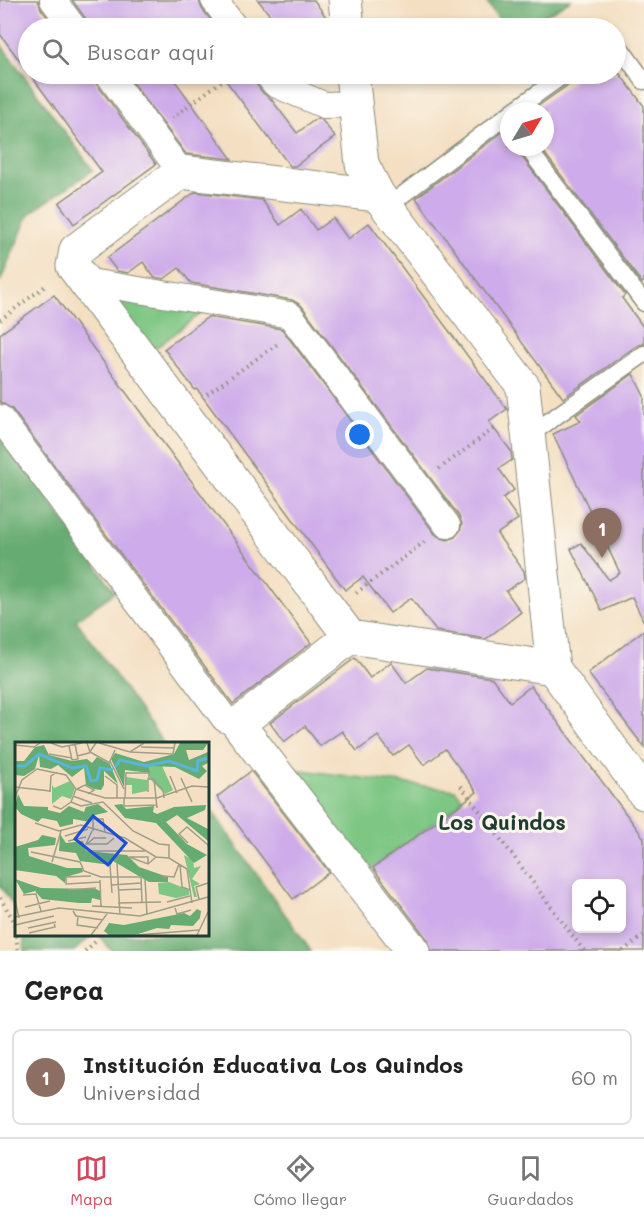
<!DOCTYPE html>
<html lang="es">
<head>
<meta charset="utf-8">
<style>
	:root { --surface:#fff; --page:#f6f6f6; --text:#222; --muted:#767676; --line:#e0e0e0; --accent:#d1495b }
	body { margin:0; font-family:Mali,sans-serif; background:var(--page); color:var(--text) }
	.controls { position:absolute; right:18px; bottom:18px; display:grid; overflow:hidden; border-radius:9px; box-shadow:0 3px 9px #0003 }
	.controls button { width:54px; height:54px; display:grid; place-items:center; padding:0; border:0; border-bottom:2px solid var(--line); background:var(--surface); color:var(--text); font:30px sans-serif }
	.compass { position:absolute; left:500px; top:102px; width:54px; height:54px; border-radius:50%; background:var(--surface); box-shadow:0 3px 9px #0003; rotate:52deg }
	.you { position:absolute; left:360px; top:435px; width:21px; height:21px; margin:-15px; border:4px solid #fff; border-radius:50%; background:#1a73e8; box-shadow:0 0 0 9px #1a73e833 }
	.badge { display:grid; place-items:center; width:39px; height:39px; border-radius:50%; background:var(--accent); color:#fff; font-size:20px; font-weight:700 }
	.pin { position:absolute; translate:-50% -50px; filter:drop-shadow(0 2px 3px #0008) }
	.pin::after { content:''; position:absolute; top:32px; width:21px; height:18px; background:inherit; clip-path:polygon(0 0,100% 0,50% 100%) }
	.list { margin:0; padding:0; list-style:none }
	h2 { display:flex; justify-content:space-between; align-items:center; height:78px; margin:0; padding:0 24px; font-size:26px }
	h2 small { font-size:20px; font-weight:400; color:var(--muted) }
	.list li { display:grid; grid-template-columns:39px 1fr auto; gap:18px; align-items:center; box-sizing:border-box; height:96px; margin:0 12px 12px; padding:0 12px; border:2px solid var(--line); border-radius:9px }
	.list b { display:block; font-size:22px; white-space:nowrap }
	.list p { margin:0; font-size:20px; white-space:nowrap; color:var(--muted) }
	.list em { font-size:20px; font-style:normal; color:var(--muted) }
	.icon { flex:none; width:33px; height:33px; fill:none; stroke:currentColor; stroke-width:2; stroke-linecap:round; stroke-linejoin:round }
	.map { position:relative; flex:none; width:644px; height:951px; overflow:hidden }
	.search { position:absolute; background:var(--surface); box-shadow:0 3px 9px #0003; left:18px; right:18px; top:18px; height:66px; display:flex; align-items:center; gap:15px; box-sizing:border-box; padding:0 21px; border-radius:33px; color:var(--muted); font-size:22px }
	.sheet { height:186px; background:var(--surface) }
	nav { display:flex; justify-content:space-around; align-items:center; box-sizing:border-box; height:84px; border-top:2px solid var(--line); background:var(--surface); font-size:16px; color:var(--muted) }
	nav a { display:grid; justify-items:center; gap:3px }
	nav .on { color:var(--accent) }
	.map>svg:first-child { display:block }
	.green { fill:#7dc683; stroke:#4e825c; stroke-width:1.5 }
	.forest { fill:#66ab71; stroke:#427452; stroke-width:1.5 }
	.building { fill:#ceabea; fill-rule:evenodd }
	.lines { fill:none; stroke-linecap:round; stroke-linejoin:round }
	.service-casing { stroke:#8a8e7b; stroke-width:19 }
	.pedestrian-casing { stroke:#8a8e7b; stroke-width:28 }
	.minor-casing { stroke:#8a8e7b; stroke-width:35 }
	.path { stroke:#8a8e7b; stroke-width:4; stroke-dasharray:1.5 4.5; stroke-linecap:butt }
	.service { stroke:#fff; stroke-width:16 }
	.pedestrian { stroke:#fff; stroke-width:26 }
	.minor { stroke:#fff; stroke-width:33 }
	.labels { text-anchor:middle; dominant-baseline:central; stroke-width:6; stroke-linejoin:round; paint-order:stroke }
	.neighbourhood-label { font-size:21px; font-weight:bold; fill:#1f3d34; stroke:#fbf7ec }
	.inset-river { fill:none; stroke:#59b6d8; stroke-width:3 }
	.inset-road { fill:none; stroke:#9f9e89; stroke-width:1.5 }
	.view { fill:#1d4ed8; fill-opacity:0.15; stroke:#1d4ed8; stroke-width:3 }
	.inset-edge { fill:none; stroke:#1f3d34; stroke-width:3 }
</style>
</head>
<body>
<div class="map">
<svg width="644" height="951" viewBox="0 0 644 951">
	<rect width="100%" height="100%" fill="#fbf7ec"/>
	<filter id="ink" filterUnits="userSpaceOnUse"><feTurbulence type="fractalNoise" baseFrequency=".0167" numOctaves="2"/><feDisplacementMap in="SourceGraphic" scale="12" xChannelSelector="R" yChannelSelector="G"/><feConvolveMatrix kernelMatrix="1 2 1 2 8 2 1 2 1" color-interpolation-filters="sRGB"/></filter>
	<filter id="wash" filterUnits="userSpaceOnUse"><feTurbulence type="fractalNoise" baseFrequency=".008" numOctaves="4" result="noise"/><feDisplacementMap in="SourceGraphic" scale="24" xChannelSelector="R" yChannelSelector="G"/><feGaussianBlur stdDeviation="1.35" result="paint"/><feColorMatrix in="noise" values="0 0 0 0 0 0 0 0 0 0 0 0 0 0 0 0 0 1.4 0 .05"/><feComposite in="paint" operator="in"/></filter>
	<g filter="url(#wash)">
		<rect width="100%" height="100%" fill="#f4dfc2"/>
		<g class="green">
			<polygon points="112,297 205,310 152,351"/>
			<polygon points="286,768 455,790 463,799 457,806 371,869 362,869"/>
		</g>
		<g class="forest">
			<polygon points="485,0 571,0 525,28 505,28"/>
			<polygon points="0,43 93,170 29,214 0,282"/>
			<polygon points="0,431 115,592 76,620 164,744 16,744 16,910 0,885"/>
			<polygon points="207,804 311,951 112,951 98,935 207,934"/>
			<polygon points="23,935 23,934 93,935 74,951 25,951"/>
		</g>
		<g id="blocks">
			<g class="building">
				<polygon points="0,0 38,0 41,9 56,28 28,28 28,72 0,34"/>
				<polygon points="72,0 199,0 202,9 217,28 89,28 86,19"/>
				<polygon points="258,0 314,0 326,17 310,28 280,28"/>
				<polygon points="30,74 93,74 96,83 156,164 74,224 59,203 102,172"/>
				<polygon points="126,74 170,74 232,159 186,154"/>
				<polygon points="221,74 252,74 255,83 263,93 271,99 297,133 317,118 322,120 335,137 295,166 290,166"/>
				<polygon points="579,74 620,74 644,106 644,282 642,283 540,147 545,147 545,111 531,111 571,83 575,77"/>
				<polygon points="509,127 509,147 517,147 519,153 625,295 622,298 644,328 644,344 638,345 563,398 416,198"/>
				<polygon points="195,192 262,200 280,225 301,209 316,230 333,218 348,239 369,223 507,409 489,422 511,451 512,460 499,469 514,490 503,498 518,519 497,534 524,571 525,578 506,591 521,612 486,639 436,631 411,598 390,613 363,577 345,590 197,389 195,390 164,349 208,317 282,329 435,534 441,538 448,540 455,537 460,531 462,524 459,516 301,305 292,300 191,283 179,268 164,279 154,277 143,262 128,273 117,271 107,258"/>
				<polygon points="54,295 311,643 233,704 12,409 0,402 0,334"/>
				<polygon points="633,374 644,396 644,622 632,597 602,611 571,549 581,543 609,580 620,573 553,434 581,421 576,415"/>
				<polygon points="644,630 644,747 588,673"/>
				<path d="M 355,658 L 370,678 L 391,662 L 406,683 L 427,668 L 492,678 L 510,702 L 531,686 L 644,838 L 644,951 L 431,951 L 428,940 L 373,868 L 477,792 L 445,749 L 424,765 L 409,745 L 393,756 L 378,736 L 357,751 L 342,731 L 320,746 L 305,726 L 284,742 L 270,723 ZM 576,884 L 621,884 L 621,928 L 576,928 Z"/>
				<polygon points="251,771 329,872 293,899 217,797"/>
			</g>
		</g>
	</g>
	<g filter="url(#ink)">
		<use href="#blocks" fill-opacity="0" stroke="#8a8e7b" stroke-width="1.5"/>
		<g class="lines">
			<g class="service-casing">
				<g id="service">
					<polyline points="616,42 644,81"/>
					<polyline points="513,111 565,74"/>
					<polyline points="527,147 644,303"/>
					<polyline points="388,206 509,114"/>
					<polyline points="528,436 644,354"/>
				</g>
			</g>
			<g class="pedestrian-casing">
				<g id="pedestrian">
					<polyline points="53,0 74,28"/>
					<polyline points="214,0 235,28"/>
					<polyline points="108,74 181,172"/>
					<polyline points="267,74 275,84 324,105 355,104"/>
					<polyline points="84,281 290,315 447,525"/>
					<polyline points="0,418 225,719 238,724"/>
				</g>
			</g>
			<g class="minor-casing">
				<g id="minor">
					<polyline points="345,0 348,28"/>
					<polyline points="352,74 362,164 378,195 523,386 553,668 644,793"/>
					<polyline points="378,195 181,172 76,250 73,266 350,637 553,668"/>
					<polyline points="350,637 238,724 413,951"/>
				</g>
			</g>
			<g class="path">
				<polyline points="172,118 231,74"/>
				<polyline points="0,320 48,284"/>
				<polyline points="207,394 279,343"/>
				<polyline points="439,469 496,427"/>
				<polyline points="356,593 427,540"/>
				<polyline points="461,786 584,951"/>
				<polyline points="0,898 14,921 18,951"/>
				<polyline points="85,951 96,941"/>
				<polyline points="623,951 644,935"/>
			</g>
			<use href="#service" class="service"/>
			<use href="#pedestrian" class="pedestrian"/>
			<use href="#minor" class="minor"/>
		</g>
	</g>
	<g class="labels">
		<g class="neighbourhood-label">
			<text x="502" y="821">Los Quindos</text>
		</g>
	</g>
	<g transform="translate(15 742)">
		<rect width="194" height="194" fill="#f4dfc2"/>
		<path d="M 132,24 L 147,24 L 158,48 L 150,52 L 135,37 ZM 111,35 L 132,38 L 132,49 L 117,52 L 117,43 L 110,43 ZM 55,39 L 60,46 L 56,57 L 47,54 L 37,62 L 37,43 L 39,46 ZM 169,113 L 178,118 L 179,126 L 186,124 L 177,137 L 185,142 L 179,144 L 182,155 L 179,155 ZM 154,140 L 174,148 L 174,153 L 161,156 L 144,152 L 143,141 Z" fill="#7dc683"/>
		<path d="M 165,1 L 193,1 L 188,8 L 171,8 L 174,18 L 193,10 L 193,21 L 187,24 L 192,29 L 184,37 L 160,25 L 133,24 L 135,31 L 110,28 L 109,45 L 96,17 L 100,11 L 129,20 L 159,12 ZM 29,3 L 34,13 L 57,19 L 72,17 L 77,21 L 82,15 L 95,22 L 103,42 L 89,29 L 89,43 L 86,48 L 79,47 L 71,43 L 69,26 L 57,35 L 43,23 L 36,27 L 25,25 L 24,13 L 20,27 L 9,34 L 0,33 L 0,19 L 9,19 L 20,5 ZM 3,52 L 9,64 L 33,65 L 33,68 L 45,71 L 54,64 L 69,70 L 71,65 L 83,62 L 93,70 L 76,74 L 75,80 L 58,77 L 58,82 L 45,85 L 42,79 L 27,76 L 23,80 L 6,72 L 0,65 ZM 107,62 L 111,67 L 139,64 L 138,70 L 142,72 L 159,65 L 191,63 L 190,68 L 172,76 L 193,87 L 193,99 L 162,73 L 151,80 L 172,102 L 192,113 L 179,121 L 141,81 L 110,76 L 99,63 ZM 45,92 L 51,101 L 68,99 L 71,109 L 112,113 L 124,125 L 153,135 L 153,140 L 134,140 L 98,119 L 96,123 L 65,119 L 61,111 L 44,109 ZM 27,93 L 41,96 L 40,103 L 13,106 L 14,114 L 52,126 L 67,126 L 68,130 L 51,135 L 50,141 L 41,134 L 0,128 L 0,105 L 23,98 ZM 0,137 L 26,146 L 81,147 L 85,149 L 85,158 L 77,156 L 76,161 L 64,161 L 27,157 L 20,149 L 9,152 ZM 182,167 L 186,169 L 185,176 L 178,184 L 156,183 L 154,187 L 142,186 L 120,193 L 94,193 L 89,189 L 94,181 L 109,183 L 169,171 L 175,174 Z" fill="#66ab71"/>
		<path class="inset-river" d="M 0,24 L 10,24 L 24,12 L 57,26 L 71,24 L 76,39 L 82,38 L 85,26 L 98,28M 100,25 L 105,18 L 131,24 L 154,19 L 182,29 L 183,19 L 193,16"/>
		<path class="inset-road" d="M 36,1 L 47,5 L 67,1M 72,1 L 75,10 L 95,21M 84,1 L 115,10 L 129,1M 0,3 L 19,5 L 25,1M 54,4 L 57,18 L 63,17 L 60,2M 126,5 L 159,6M 100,8 L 95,19 L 109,47M 115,10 L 158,12 L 160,1M 34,12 L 57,16M 62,14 L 74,11 L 81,1M 90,34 L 102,43 L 102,56M 155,34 L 162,51M 166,36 L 177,60M 139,38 L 148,48 L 149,56M 0,45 L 35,49M 61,47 L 90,56 L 142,56 L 177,44 L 193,45M 62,47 L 70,43 L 79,48 L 73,52M 35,50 L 36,34 L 42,30M 133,50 L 133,37 L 139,37 L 142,66M 58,54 L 77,61M 0,55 L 7,38 L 22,27 L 51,33 L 61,47 L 56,60 L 66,64 L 88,60 L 118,89 L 144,102 L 154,103 L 154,116M 109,56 L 109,64 L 142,63M 110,56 L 111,31 L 134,31 L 134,37M 38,64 L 46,67 L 56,60M 20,81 L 44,89 L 66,83 L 110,96 L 141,115 L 154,116 L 172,127 L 177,161M 77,89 L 71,102 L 92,102 L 99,96M 78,89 L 78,77 L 88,77 L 90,90M 50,94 L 73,87M 53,99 L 71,95M 173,101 L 164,92 L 172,85 L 193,103M 72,102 L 79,96 L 91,96M 71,109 L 130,109M 16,110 L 65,120 L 69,129 L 86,135 L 126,135 L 127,161M 114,115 L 133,122 L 141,115M 114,115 L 133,115 L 133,122M 37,120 L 46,89M 102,121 L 105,173M 95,123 L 97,151M 165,123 L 167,145 L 175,148M 76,134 L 51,135 L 51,142 L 85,140M 147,134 L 159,135 L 164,122M 130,137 L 132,173M 85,138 L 86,165M 97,143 L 126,141M 53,148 L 81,146M 103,148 L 126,147M 8,153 L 21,152 L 26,169M 184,157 L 181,145 L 193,141M 0,158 L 4,176M 152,160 L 175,154M 103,161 L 146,160M 77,164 L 117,166M 10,165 L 35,159M 160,166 L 162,172 L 176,168M 58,169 L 61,174 L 88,178M 0,175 L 44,166 L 125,174 L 193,155M 63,175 L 62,183 L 83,186M 0,183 L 39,174M 13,186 L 41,180M 14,191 L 40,185 L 39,180M 76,193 L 92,172M 122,193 L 184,188M 182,193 L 193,170"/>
		<path class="view" d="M 78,74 L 111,101 L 93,123 L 60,97 Z"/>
		<rect width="194" height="194" class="inset-edge"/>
	</g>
</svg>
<div class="controls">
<button><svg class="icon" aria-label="locate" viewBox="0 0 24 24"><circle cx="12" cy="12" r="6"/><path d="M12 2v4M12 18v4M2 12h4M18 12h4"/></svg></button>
</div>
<svg class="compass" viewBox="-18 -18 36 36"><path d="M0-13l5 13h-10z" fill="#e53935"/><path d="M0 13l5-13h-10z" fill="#767676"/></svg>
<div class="you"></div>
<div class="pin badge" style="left:602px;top:558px;background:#8d6e63">1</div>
<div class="search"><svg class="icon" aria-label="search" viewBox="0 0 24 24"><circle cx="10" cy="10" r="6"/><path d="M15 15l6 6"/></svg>Buscar aquí</div>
</div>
<section class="sheet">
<h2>Cerca<small></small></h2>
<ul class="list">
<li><span class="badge" style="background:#8d6e63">1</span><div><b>Institución Educativa Los Quindos</b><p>Universidad</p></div><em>60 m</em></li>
</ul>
</section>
<nav>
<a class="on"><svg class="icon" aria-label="map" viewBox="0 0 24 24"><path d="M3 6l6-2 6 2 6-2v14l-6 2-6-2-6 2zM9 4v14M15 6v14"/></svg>Mapa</a>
<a><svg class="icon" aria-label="directions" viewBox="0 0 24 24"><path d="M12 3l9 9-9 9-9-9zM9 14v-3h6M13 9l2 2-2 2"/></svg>Cómo llegar</a>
<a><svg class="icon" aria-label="saved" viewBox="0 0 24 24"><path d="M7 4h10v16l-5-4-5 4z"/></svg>Guardados</a>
</nav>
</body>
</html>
